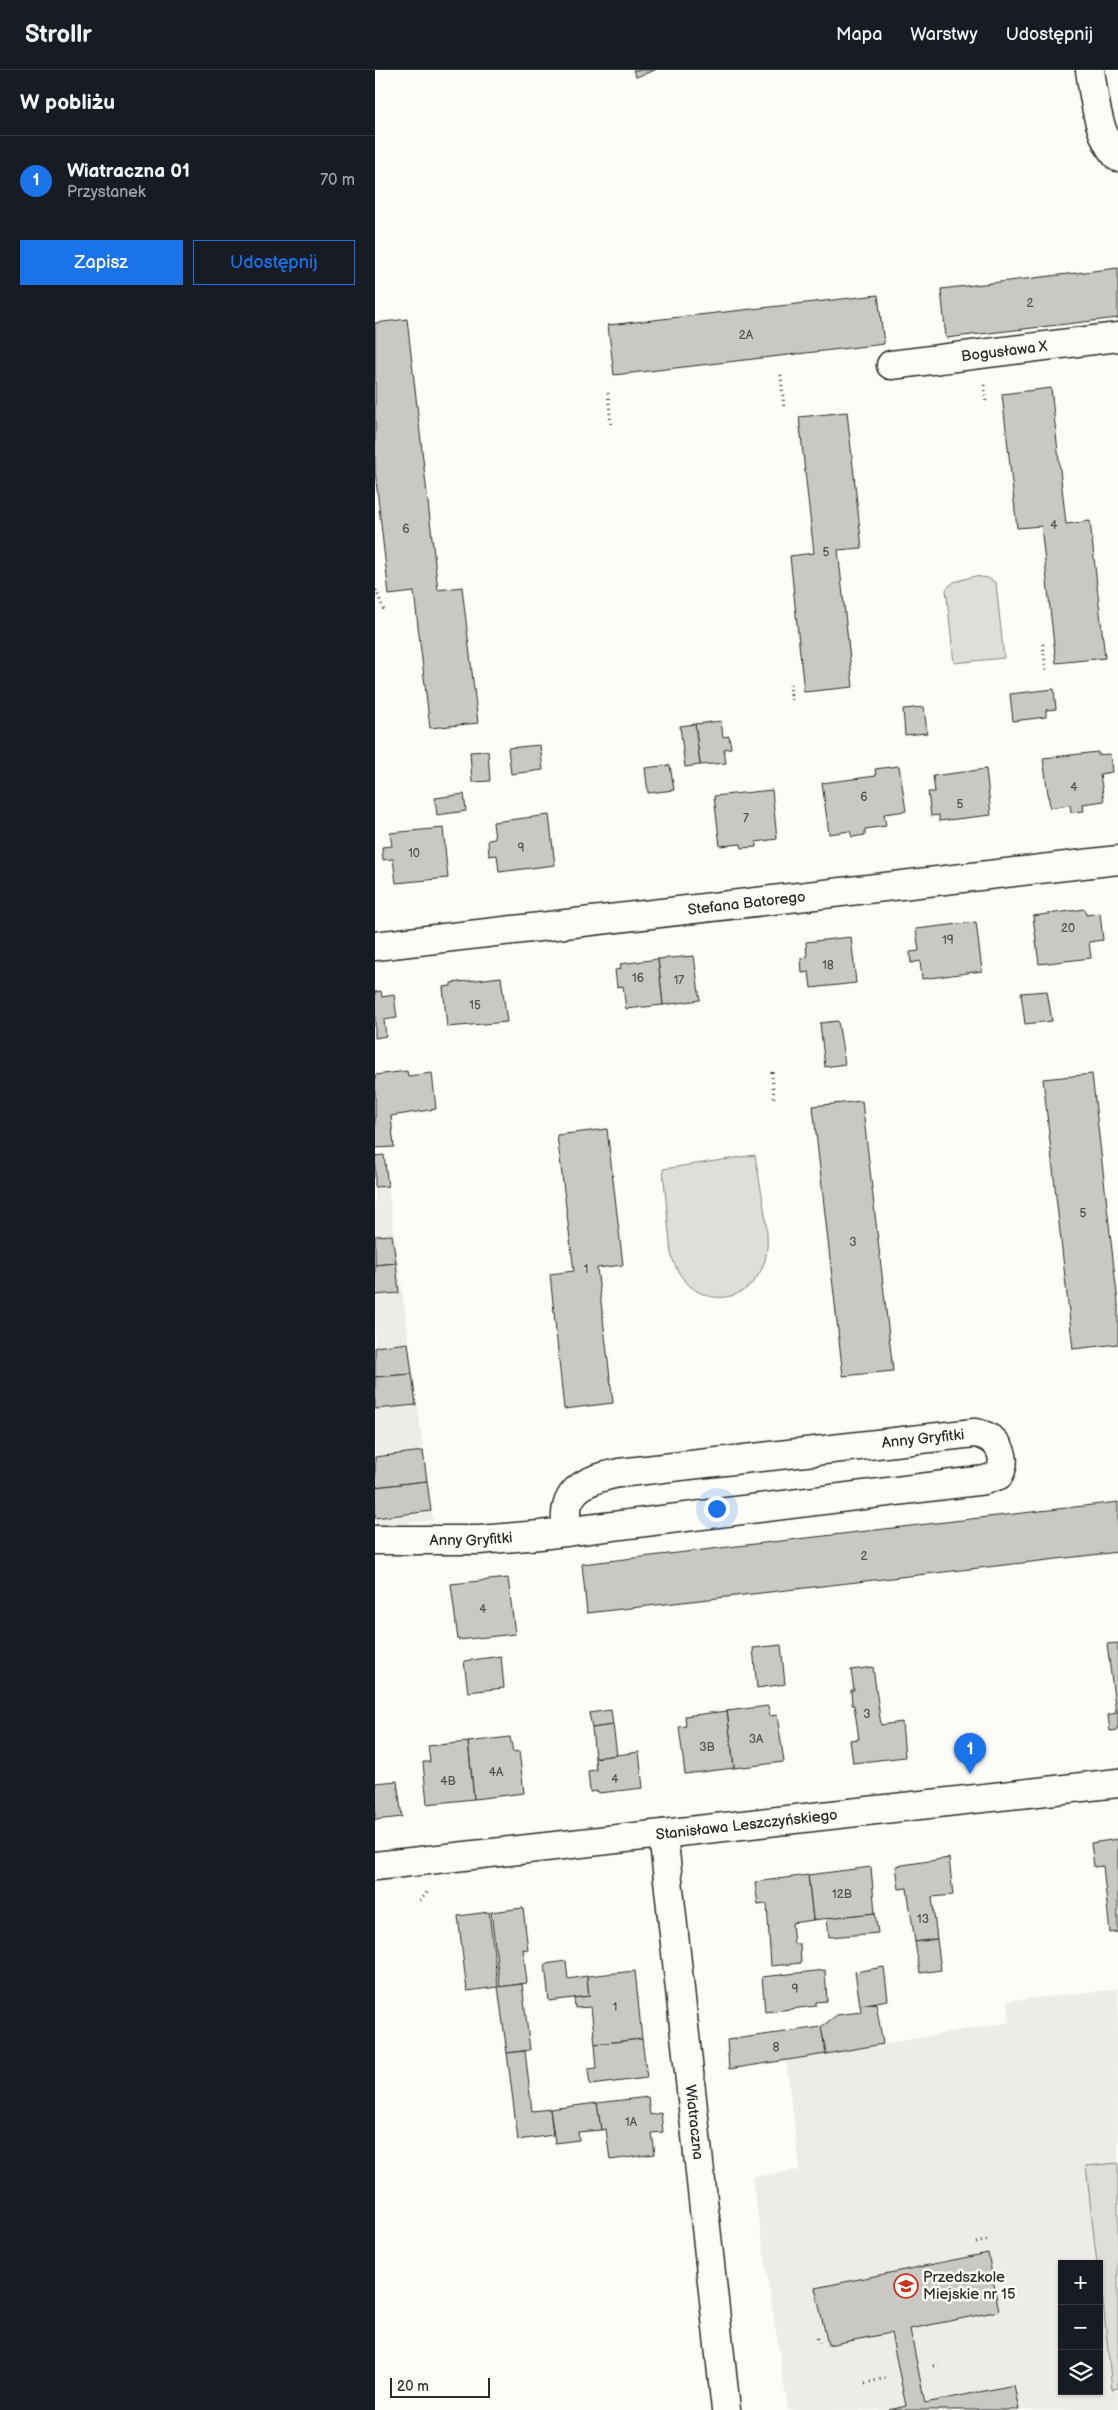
<!DOCTYPE html>
<html lang="pl">
<head>
<meta charset="utf-8">
<style>
	:root { --surface:#171b24; --page:#242831; --text:#f1f3f6; --muted:#9ea1a6; --line:#363941; --accent:#1a73e8 }
	body { margin:0; font-family:"Balsamiq Sans",sans-serif; background:var(--page); color:var(--text) }
	.controls { position:absolute; right:15px; bottom:15px; display:grid; overflow:hidden; border-radius:0px; box-shadow:0 1px 4px #0004 }
	.controls button { width:45px; height:45px; display:grid; place-items:center; padding:0; border:0; border-bottom:1px solid var(--line); background:var(--surface); color:var(--text); font:25px sans-serif }
	.scale { position:absolute; left:15px; bottom:12px; width:100px; box-sizing:border-box; padding-left:5px; border:2px solid #2b2b2b; border-top:0; font-size:14px; line-height:18px; white-space:nowrap; color:#2b2b2b; -webkit-text-stroke:4px #fdfcf7; paint-order:stroke }
	.you { position:absolute; left:341px; top:1438px; width:18px; height:18px; margin:-12px; border:4px solid #fff; border-radius:50%; background:#1a73e8; box-shadow:0 0 0 8px #1a73e833 }
	.badge { display:grid; place-items:center; width:32px; height:32px; border-radius:50%; background:var(--accent); color:#fff; font-size:16px; font-weight:700 }
	.pin { position:absolute; translate:-50% -41px; filter:drop-shadow(0 1px 2px #0008) }
	.pin::after { content:''; position:absolute; top:26px; width:18px; height:15px; background:inherit; clip-path:polygon(0 0,100% 0,50% 100%) }
	.list { margin:0; padding:0; list-style:none }
	h2 { display:flex; justify-content:space-between; align-items:center; height:65px; margin:0; padding:0 20px; font-size:21px }
	h2 small { font-size:16px; font-weight:400; color:var(--muted) }
	.list li { display:grid; grid-template-columns:32px 1fr auto; gap:15px; align-items:center; box-sizing:border-box; height:90px; padding:0 20px; border-top:1px solid var(--line) }
	.list b { display:block; font-size:19px; white-space:nowrap }
	.list p { margin:0; font-size:16px; white-space:nowrap; color:var(--muted) }
	.list em { font-size:16px; font-style:normal; color:var(--muted) }
	.actions { display:flex; gap:10px; padding:15px 20px }
	.actions a { flex:1; padding:11px 0; border:1px solid var(--accent); border-radius:0px; text-align:center; font-size:18px; color:var(--accent) }
	.actions .main { background:var(--accent); color:#fff }
	.icon { flex:none; width:28px; height:28px; fill:none; stroke:currentColor; stroke-width:2; stroke-linecap:round; stroke-linejoin:round }
	.map { position:relative; flex:none; width:743px; height:2340px; overflow:hidden }
	header { display:flex; align-items:center; gap:30px; box-sizing:border-box; height:70px; padding:0 25px; background:var(--surface); border-bottom:1px solid var(--line) }
	header strong { font-size:24px }
	nav { display:flex; gap:28px; margin-inline-start:auto; font-size:18px }
	main { display:flex }
	aside { flex:1; background:var(--surface) }
	.map>svg:first-child { display:block }
	.built { fill:#edece8; fill-rule:evenodd }
	.green { fill:#dfdeda; stroke:#858482 }
	.building { fill:#c9c8c4; stroke:#2b2b2b }
	.lines { fill:none; stroke-linecap:round; stroke-linejoin:round }
	.minor-casing { stroke:#2b2b2b; stroke-width:31 }
	.path { stroke:#2b2b2b; stroke-width:3; stroke-dasharray:1 4; stroke-linecap:butt }
	.minor { stroke:#fdfcf7; stroke-width:28 }
	.labels { text-anchor:middle; dominant-baseline:central; stroke-width:5; stroke-linejoin:round; paint-order:stroke }
	.number-label { font-size:12px; fill:#525251 }
	.street-label { font-size:15px; fill:#2b2b2b; stroke:#fdfcf7 }
	.poi-label { font-size:15px; fill:#2b2b2b; stroke:#fdfcf7; text-anchor:start }
</style>
</head>
<body>
<header>
<strong>Strollr</strong>
<nav><a>Mapa</a><a>Warstwy</a><a>Udostępnij</a></nav>
</header>
<main>
<aside>
<h2>W pobliżu<small></small></h2>
<ul class="list">
<li><span class="badge">1</span><div><b>Wiatraczna 01</b><p>Przystanek</p></div><em>70 m</em></li>
</ul>
<div class="actions"><a class="main">Zapisz</a><a>Udostępnij</a></div>
</aside>
<div class="map">
<svg width="743" height="2340" viewBox="0 0 743 2340">
	<rect width="100%" height="100%" fill="#fdfcf7"/>
	<filter id="ink" filterUnits="userSpaceOnUse"><feTurbulence type="fractalNoise" baseFrequency=".02" numOctaves="2"/><feDisplacementMap in="SourceGraphic" scale="10" xChannelSelector="R" yChannelSelector="G"/><feConvolveMatrix kernelMatrix="1 2 1 2 8 2 1 2 1" color-interpolation-filters="sRGB"/></filter>
	<g filter="url(#ink)">
		<g class="built">
			<polygon points="9,1085 58,1450 0,1457 0,1086"/>
			<path d="M 743,1919 L 743,2340 L 413,2340 L 377,2107 L 425,2100 L 411,1991 L 635,1952 L 633,1931 ZM 687,2194 L 724,2194 L 724,2321 L 687,2321 Z"/>
		</g>
		<g class="green">
			<polygon points="600,506 613,508 621,513 629,588 579,593 571,519 579,512"/>
			<path d="M 380,1085 C 384,1110 394,1156 392,1179 C 386,1235 321,1246 299,1193 C 295,1184 295,1172 294,1163 C 292,1142 290,1120 288,1099 Z"/>
			<polygon points="743,2093 743,2318 737,2319 724,2194 722,2194 711,2096"/>
		</g>
		<g class="building">
			<polygon points="258,0 280,0 261,7"/>
			<polygon points="743,198 743,248 571,268 566,219"/>
			<polygon points="503,225 509,274 239,305 233,255"/>
			<polygon points="32,249 63,520 87,517 103,653 55,658 39,522 14,525 0,401 0,253"/>
			<polygon points="676,318 691,454 715,451 730,588 681,593 666,456 642,458 627,324"/>
			<polygon points="472,342 487,478 463,480 478,617 429,622 415,486 439,483 424,347"/>
			<polygon points="679,619 681,639 671,640 671,647 638,651 635,624"/>
			<polygon points="549,637 552,663 530,665 528,639"/>
			<polygon points="346,651 348,667 354,666 356,678 349,679 351,693 325,695 320,654"/>
			<polygon points="320,654 325,695 310,697 305,656"/>
			<polygon points="165,675 168,700 136,704 133,678"/>
			<polygon points="113,681 115,711 97,712 95,682"/>
			<polygon points="723,682 723,685 735,684 737,702 725,704 729,731 708,734 709,741 696,742 695,735 675,738 668,688"/>
			<polygon points="295,695 299,720 273,723 270,698"/>
			<polygon points="524,696 531,741 509,744 511,756 490,759 490,765 477,767 475,761 454,764 447,713 501,706 500,699"/>
			<polygon points="611,699 616,745 564,751 564,745 556,746 553,722 560,722 558,706"/>
			<polygon points="397,720 402,769 381,772 381,777 367,778 366,774 345,776 339,726"/>
			<polygon points="89,724 91,741 62,745 60,728"/>
			<polygon points="174,745 180,795 124,802 122,785 114,786 113,770 120,769 118,752"/>
			<polygon points="68,758 73,808 21,813 18,789 8,790 7,777 17,776 15,763"/>
			<polygon points="710,839 711,845 725,843 728,870 714,872 716,888 664,894 658,846"/>
			<polygon points="601,852 607,901 547,909 545,891 536,893 535,882 544,881 541,859"/>
			<polygon points="476,867 481,913 436,918 434,902 427,903 426,888 432,887 431,872"/>
			<polygon points="319,886 325,930 288,935 283,889"/>
			<polygon points="283,889 288,935 251,939 248,916 242,917 240,900 246,899 245,894"/>
			<polygon points="126,907 132,952 72,957 68,917 76,916 76,913"/>
			<polygon points="6,921 7,927 19,925 22,948 9,950 11,966 0,968 0,922"/>
			<polygon points="672,921 677,951 650,954 646,923"/>
			<polygon points="463,951 470,994 450,997 445,953"/>
			<polygon points="32,1001 33,1006 57,1003 61,1039 16,1046 19,1077 0,1078 0,1005"/>
			<polygon points="717,1004 743,1233 743,1274 698,1279 668,1009"/>
			<polygon points="487,1031 518,1301 468,1306 438,1036"/>
			<polygon points="232,1059 248,1195 222,1198 238,1333 189,1339 175,1204 199,1201 182,1065"/>
			<polygon points="9,1085 13,1116 0,1117 0,1086"/>
			<polygon points="17,1165 21,1193 0,1195 0,1166"/>
			<polygon points="21,1193 24,1223 0,1225 0,1195"/>
			<polygon points="33,1273 37,1304 0,1307 0,1277"/>
			<polygon points="37,1304 41,1335 0,1339 0,1307"/>
			<polygon points="48,1381 52,1411 0,1417 0,1387"/>
			<polygon points="52,1411 56,1441 0,1448 0,1417"/>
			<polygon points="743,1432 743,1482 212,1543 207,1494"/>
			<polygon points="133,1508 140,1564 83,1570 76,1514"/>
			<polygon points="743,1573 743,1660 735,1661 733,1645 741,1643 732,1574"/>
			<polygon points="406,1575 410,1614 382,1618 378,1578"/>
			<polygon points="126,1586 129,1618 93,1622 89,1591"/>
			<polygon points="498,1597 506,1655 527,1652 530,1687 478,1693 475,1670 484,1669 479,1635 477,1635 476,1620 479,1620 476,1600"/>
			<polygon points="393,1636 395,1646 402,1645 409,1692 359,1698 352,1641"/>
			<polygon points="236,1640 238,1655 217,1658 214,1643"/>
			<polygon points="352,1641 359,1698 310,1704 304,1657 311,1656 310,1646"/>
			<polygon points="238,1655 242,1685 220,1688 217,1658"/>
			<polygon points="135,1667 138,1682 144,1681 149,1723 99,1729 93,1672"/>
			<polygon points="93,1672 99,1729 52,1734 48,1692 55,1692 53,1676"/>
			<polygon points="264,1682 268,1718 224,1723 223,1721 215,1722 213,1701 221,1700 220,1688"/>
			<polygon points="22,1711 27,1747 0,1750 0,1713"/>
			<polygon points="743,1769 743,1862 735,1863 728,1796 719,1797 716,1773"/>
			<polygon points="574,1788 578,1825 557,1827 562,1869 540,1872 532,1818 524,1819 521,1796"/>
			<polygon points="496,1797 500,1843 438,1850 433,1805"/>
			<polygon points="433,1805 438,1850 417,1853 419,1874 425,1874 426,1893 396,1896 392,1834 383,1835 380,1812"/>
			<polygon points="148,1838 153,1880 148,1879 152,1913 125,1917 116,1842"/>
			<polygon points="114,1842 123,1917 92,1921 83,1846"/>
			<polygon points="500,1843 503,1863 454,1867 452,1848"/>
			<polygon points="562,1869 566,1900 545,1903 540,1872"/>
			<polygon points="191,1891 193,1909 212,1906 214,1926 174,1931 170,1894"/>
			<polygon points="509,1897 513,1930 485,1935 480,1902"/>
			<polygon points="450,1900 452,1931 441,1932 441,1936 390,1942 387,1907"/>
			<polygon points="260,1901 267,1969 220,1974 216,1937 200,1938 199,1928 214,1926 212,1906"/>
			<polygon points="147,1914 155,1980 132,1983 123,1917"/>
			<polygon points="501,1933 508,1974 451,1984 446,1957 462,1945 486,1942 485,1935"/>
			<polygon points="446,1957 451,1984 354,1999 352,1970"/>
			<polygon points="267,1969 272,2008 215,2015 213,1999 222,1998 220,1974"/>
			<polygon points="150,1981 157,2041 175,2039 178,2065 143,2070 132,1983"/>
			<polygon points="273,2027 275,2045 286,2043 288,2062 277,2063 280,2084 235,2090 231,2059 226,2060 222,2033"/>
			<polygon points="222,2033 226,2060 203,2062 204,2070 180,2073 175,2039"/>
			<polygon points="613,2183 624,2241 535,2259 543,2299 550,2333 639,2315 644,2340 514,2340 531,2336 516,2263 453,2275 440,2218"/>
		</g>
		<g class="lines">
			<g class="minor-casing">
				<g id="minor">
					<path d="M 715,0 C 719,26 723,68 743,87"/>
					<path id="s1" d="M 516,295 L 743,267"/>
					<path id="s2" d="M 0,876 L 743,790"/>
					<path id="s3" d="M 0,1470 L 104,1470 L 165,1465 L 610,1410 L 624,1405 C 635,1384 620,1365 599,1363 L 244,1403 C 208,1410 185,1421 192,1462"/>
					<path id="s4" d="M 288,1764 L 351,2340"/>
					<path id="s5" d="M 0,1796 L 743,1713"/>
				</g>
			</g>
			<g class="path">
				<polyline points="406,305 409,339"/>
				<polyline points="609,315 611,331"/>
				<polyline points="233,323 236,355"/>
				<polyline points="1,520 10,543"/>
				<polyline points="668,574 671,602"/>
				<polyline points="415,614 417,631"/>
				<polyline points="397,1002 399,1029"/>
				<polyline points="45,1831 53,1821"/>
				<polyline points="601,2173 614,2170"/>
				<polyline points="442,2268 444,2273"/>
				<polyline points="558,2296 563,2295"/>
				<polyline points="490,2313 511,2308"/>
			</g>
			<use href="#minor" class="minor"/>
		</g>
	</g>
	<defs>
		<g id="school-ring" transform="scale(1.25)"><circle r="9.5" fill="#fdfcf7" stroke="#c8321e" stroke-width="1.5"/><path d="M0-5L7-2L0 1L-7-2ZM-4 1L0 2.5L4 1V4Q0 6-4 4Z" fill="#c8321e"/></g>
	</defs>
	<g fill-rule="evenodd">
		<use href="#school-ring" x="531" y="2216"/>
	</g>
	<g class="labels">
		<g class="number-label">
			<text x="655" y="233">2</text>
			<text x="371" y="265">2A</text>
			<text x="679" y="455">4</text>
			<text x="31" y="459">6</text>
			<text x="451" y="482">5</text>
			<text x="699" y="717">4</text>
			<text x="489" y="727">6</text>
			<text x="585" y="734">5</text>
			<text x="371" y="748">7</text>
			<text x="146" y="778">9</text>
			<text x="39" y="783">10</text>
			<text x="693" y="858">20</text>
			<text x="573" y="870">19</text>
			<text x="453" y="895">18</text>
			<text x="263" y="908">16</text>
			<text x="304" y="910">17</text>
			<text x="100" y="935">15</text>
			<text x="708" y="1143">5</text>
			<text x="478" y="1172">3</text>
			<text x="211" y="1199">1</text>
			<text x="489" y="1486">2</text>
			<text x="108" y="1539">4</text>
			<text x="492" y="1644">3</text>
			<text x="381" y="1669">3A</text>
			<text x="332" y="1677">3B</text>
			<text x="121" y="1702">4A</text>
			<text x="240" y="1709">4</text>
			<text x="73" y="1711">4B</text>
			<text x="467" y="1824">12B</text>
			<text x="548" y="1849">13</text>
			<text x="420" y="1919">9</text>
			<text x="240" y="1937">1</text>
			<text x="401" y="1977">8</text>
			<text x="256" y="2052">1A</text>
		</g>
		<g class="street-label">
			<text stroke="none"><textPath href="#s1" startOffset="114">Bogusława X</textPath></text>
			<text stroke="none"><textPath href="#s2" startOffset="374">Stefana Batorego</textPath></text>
			<text transform="translate(548 1369) rotate(-6)">Anny Gryfitki</text>
			<text stroke="none"><textPath href="#s3" startOffset="96">Anny Gryfitki</textPath></text>
			<text stroke="none"><textPath href="#s5" startOffset="374">Stanisława Leszczyńskiego</textPath></text>
			<text stroke="none"><textPath href="#s4" startOffset="290">Wiatraczna</textPath></text>
		</g>
		<g class="poi-label">
			<text x="548" y="2207">Przedszkole<tspan x="548" dy="17">Miejskie nr 15</tspan></text>
		</g>
	</g>
</svg>
<div class="controls">
<button>+</button>
<button>−</button>
<button><svg class="icon" aria-label="layers" viewBox="0 0 24 24"><path d="M12 4l9 5-9 5-9-5zM3 14l9 5 9-5"/></svg></button>
</div>
<div class="scale">20 m</div>
<div class="you"></div>
<div class="pin badge" style="left:595px;top:1704px">1</div>
</div>
</main>
</body>
</html>
